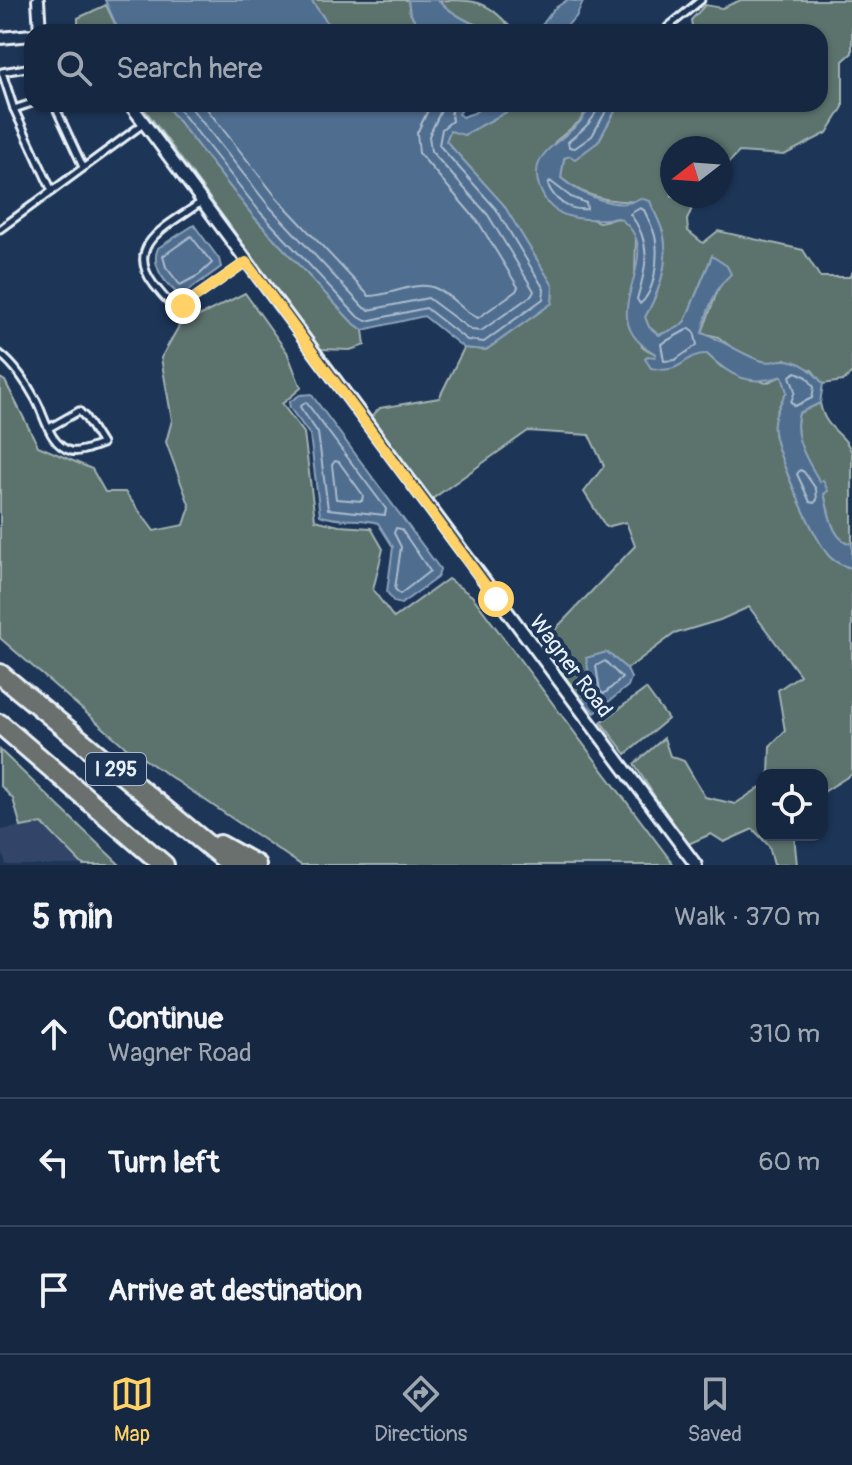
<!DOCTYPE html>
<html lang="en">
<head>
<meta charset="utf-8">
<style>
	:root { --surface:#162841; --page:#23344c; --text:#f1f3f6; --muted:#9ea6b1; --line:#35445a; --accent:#ffd166 }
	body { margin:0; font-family:Pangolin,sans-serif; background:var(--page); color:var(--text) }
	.controls { position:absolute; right:24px; bottom:24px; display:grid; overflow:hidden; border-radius:16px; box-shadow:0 2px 6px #0004 }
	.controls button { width:72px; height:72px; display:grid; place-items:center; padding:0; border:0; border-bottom:2px solid var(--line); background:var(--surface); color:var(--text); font:40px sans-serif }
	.compass { position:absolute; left:660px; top:136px; width:72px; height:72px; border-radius:50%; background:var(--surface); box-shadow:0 2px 6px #0004; rotate:253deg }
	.stop { position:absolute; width:24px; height:24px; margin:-18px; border:6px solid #ffd166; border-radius:50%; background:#fff }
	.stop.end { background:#ffd166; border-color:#fff; box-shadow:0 2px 8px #0008 }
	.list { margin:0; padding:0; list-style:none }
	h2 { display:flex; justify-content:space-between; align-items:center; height:104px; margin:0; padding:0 32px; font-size:34px }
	h2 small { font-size:26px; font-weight:400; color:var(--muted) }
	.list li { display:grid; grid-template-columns:52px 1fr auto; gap:24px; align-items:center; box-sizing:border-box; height:128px; padding:0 32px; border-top:2px solid var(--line) }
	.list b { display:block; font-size:30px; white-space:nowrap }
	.list p { margin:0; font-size:26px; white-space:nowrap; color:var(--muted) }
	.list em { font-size:26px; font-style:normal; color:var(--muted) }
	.icon { flex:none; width:44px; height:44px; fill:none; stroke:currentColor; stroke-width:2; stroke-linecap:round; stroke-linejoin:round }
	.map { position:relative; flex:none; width:852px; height:865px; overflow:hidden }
	.search { position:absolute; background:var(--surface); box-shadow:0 2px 6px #0004; left:24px; right:24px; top:24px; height:88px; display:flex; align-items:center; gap:20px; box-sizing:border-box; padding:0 28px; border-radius:24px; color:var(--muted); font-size:30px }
	.sheet { height:488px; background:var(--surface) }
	nav { display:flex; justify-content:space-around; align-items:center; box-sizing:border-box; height:112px; border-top:2px solid var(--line); background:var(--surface); font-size:22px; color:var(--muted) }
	nav a { display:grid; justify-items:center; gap:4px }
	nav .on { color:var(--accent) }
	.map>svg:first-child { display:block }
	.built { fill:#334467 }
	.green { fill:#5b726d; stroke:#a2b2b2; stroke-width:2 }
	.water { fill:#4f6d8f; stroke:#8ca2b9; stroke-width:2 }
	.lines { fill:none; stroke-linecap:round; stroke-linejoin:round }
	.shore { stroke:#abbcce; stroke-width:2 }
	.service-casing { stroke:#e8f1f8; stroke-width:11 }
	.minor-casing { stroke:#e8f1f8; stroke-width:16 }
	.motorway-casing { stroke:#e8f1f8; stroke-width:24 }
	.service { stroke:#1d3557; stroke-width:5 }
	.minor { stroke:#1d3557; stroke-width:10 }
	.motorway { stroke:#6b706d; stroke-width:18 }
	.route { stroke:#ffd166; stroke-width:10 }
	.labels { text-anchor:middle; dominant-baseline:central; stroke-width:8; stroke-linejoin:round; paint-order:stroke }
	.shield { fill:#1d3557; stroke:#abb9c8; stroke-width:2 }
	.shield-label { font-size:20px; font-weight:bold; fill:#e8f1f8 }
	.street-label { font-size:22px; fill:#e8f1f8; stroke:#1d3557 }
</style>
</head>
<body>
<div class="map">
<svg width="852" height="865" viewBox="0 0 852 865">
	<rect width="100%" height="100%" fill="#1d3557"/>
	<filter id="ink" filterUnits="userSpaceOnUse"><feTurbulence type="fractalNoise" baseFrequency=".0125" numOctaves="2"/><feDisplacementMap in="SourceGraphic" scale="16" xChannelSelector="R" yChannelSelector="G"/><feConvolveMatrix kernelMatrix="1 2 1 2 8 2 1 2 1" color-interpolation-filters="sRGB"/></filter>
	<g filter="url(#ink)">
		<polygon class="built" points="41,823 83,865 6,865 0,844 0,830"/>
		<g class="green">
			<polygon points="311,0 408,0 410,13 422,32 334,32"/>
			<path d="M 438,0 C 476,0 487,0 511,28 C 486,34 455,17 438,0 Z"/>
			<path d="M 741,0 L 852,0 L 852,53 L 843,61 L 843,107 L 827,133 L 784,155 L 739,152 L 720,172 L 720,148 L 672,148 L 672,196 L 697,196 L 687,220 L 688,231 L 703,243 L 718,231 L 803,250 L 820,277 L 849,277 L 852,273 L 852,373 L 843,381 L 823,384 L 812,370 L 785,359 L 771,364 L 755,359 L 731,347 L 718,337 L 702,333 L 720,284 L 712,256 L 685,321 L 679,327 L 659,335 L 649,327 L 645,317 C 658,294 669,265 664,237 C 662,225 654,213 650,201 C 616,203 588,200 561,178 L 564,158 L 598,142 L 619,104 L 820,104 L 820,32 L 693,32 L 691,20 L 705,5 L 722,8 Z"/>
			<polygon points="106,5 119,32 78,32 78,18"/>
			<polygon points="141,104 165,104 254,217 352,322 363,330 365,345 350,350 320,349"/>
			<path d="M 521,104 L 590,104 L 580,121 L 555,142 L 537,175 L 547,203 L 599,222 L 619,218 L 629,225 L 636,237 L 635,278 L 629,297 L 642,347 L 656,354 L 655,357 L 645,359 L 687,359 L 697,353 L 707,354 L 721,367 L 766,383 L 782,376 L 787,391 C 780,403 772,418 774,432 C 777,455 815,541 830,557 C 836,563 844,566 852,568 L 852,774 L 822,793 L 822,775 L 769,775 L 770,746 L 785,731 L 778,690 L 800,675 L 749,607 L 720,620 L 674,634 L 627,669 L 607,652 L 587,658 L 592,690 L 582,700 L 541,644 L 635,546 L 626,522 L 606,527 L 584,492 L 604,466 L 589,435 L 528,431 L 432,499 L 371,417 L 380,408 L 439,398 L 464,348 L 486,350 L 552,303 L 553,286 L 503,204 L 446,141 L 450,130 L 464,135 Z"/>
			<polygon points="245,293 287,352 301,388 282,404 304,433 315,520 339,526 371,528 383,549 373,590 394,618 448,579 472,596 674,865 301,865 122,744 0,638 0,378 5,381 38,446 92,469 105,492 125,492 154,531 184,525 190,507 166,442 172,420 161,358 179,326"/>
			<path d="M 820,403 C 825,431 844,431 852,453 L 852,544 C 831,541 829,511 824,493 L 827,491 C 811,473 791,438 799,413 Z"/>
			<polygon points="646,689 668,719 626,754 601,722"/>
			<polygon points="664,738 670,756 684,761 705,797 735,804 762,786 762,835 794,835 797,865 774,865 769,846 753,829 724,842 711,834 686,845 634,764"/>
			<polygon points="0,750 120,865 83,865 42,823 21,827 13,799 0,785"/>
		</g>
		<g class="water">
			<polygon points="105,0 311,0 334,32 119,32"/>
			<path d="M 408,0 L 438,0 C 453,15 480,31 502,30 C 513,30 522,30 534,32 L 422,32 L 410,13 Z"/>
			<polygon points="567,0 583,2 576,17 560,32 537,32 554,9"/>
			<polygon points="165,104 417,104 420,107 422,104 466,104 459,114 462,117 474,113 485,104 521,104 464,135 450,131 446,141 503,204 553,286 552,303 486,350 464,348 424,316 363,330 352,322 254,217"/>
			<path d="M 590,104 L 619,104 L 598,142 L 575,159 L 570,156 L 564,158 L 561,178 C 578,193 619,213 640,198 L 650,201 C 654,213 662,225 664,237 C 669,265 658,294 645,317 L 649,327 L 659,335 L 679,327 L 685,321 L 712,256 L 727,266 L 731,274 C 714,289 707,311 702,333 C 722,340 735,350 754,358 C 773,366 772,359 786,360 C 801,361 814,372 823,384 L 820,403 L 799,413 C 791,436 809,463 820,482 L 823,480 L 828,491 L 824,494 C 829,511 831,541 852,544 L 852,568 C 844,566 836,563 830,557 C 815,541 777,455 774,432 C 772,418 780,403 787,392 L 782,376 C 750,387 731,377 707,354 C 683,353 684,376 651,368 L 645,359 L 648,356 L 655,357 L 656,354 C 584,316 675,257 619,218 C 596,220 559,223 545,199 C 514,146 580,142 590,104 Z"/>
			<path d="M 194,225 L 219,259 L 221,267 L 181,296 C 166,285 150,266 158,248 Z"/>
			<path d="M 311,394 L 440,569 L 438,577 L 401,604 L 394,602 L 387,592 L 393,547 L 378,523 C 359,517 338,523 320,515 L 310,435 L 290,408 L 289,402 L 300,395 Z"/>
			<polygon points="607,652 627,669 631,678 628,686 595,713 582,700 592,690 586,658"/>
		</g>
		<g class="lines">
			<g class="shore">
				<polyline points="175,104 260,212 357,316 366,321 426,308 467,340 484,342 543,299 544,289 496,209 439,145 442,129 452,121 451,112 456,104"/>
				<polyline points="188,104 268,205 364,308 369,310 428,298 471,330 481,331 532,295 534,291 488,215 431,151 429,136 444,104"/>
				<path d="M 203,104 L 277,198 L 369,296 C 391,296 416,279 437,289 C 453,296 463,312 478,318 L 516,291 L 518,287 L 479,223 L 419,153 L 417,133 L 431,104"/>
				<path d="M 598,104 C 596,121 580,131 568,142 L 569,147 L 575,148 L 592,136 L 610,104"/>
				<path d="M 550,181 L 571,197 L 586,203 L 587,209 C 569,211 555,201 548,185 Z"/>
				<path d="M 640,208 L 644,210 C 648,219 655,231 656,241 C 658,260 655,292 640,304 L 637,299 C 647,267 652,242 630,214 Z"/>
				<polygon points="191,236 212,263 199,275 180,285 166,267 163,256"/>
				<polygon points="690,328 694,331 697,345 675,360 664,361 661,344"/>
				<polygon points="796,372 807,377 814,387 812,398 795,406 791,402 795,391 790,376"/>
				<polygon points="306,402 386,509 385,515 328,509 318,433 300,407"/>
				<polygon points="335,461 339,462 363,495 362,501 336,499 332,465"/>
				<polygon points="800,470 804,472 816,489 817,500 814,503 810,502 797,474"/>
				<polygon points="396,528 401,529 430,571 400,594 395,589 401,547 394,533"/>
				<polygon points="605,661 622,678 604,694 600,691 596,666"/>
			</g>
			<g class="service-casing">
				<g id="service">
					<polyline points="668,27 701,0"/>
					<polyline points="32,103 14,109 52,191"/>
					<polyline points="54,104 83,167"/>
					<polyline points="14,109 2,72 32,67"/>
					<path d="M 201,202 C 171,225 122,243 154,285 C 163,295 168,306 183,306 L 246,262"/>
					<polyline points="0,229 143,124"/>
					<path d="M 0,354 C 14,364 28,385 36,400 C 45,416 49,445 71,451 C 81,453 92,447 102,444 L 85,417 L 79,411 L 49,428"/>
				</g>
			</g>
			<g class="minor-casing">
				<g id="minor">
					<polyline points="38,0 40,32"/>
					<polyline points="0,38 32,35"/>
					<polyline points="130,104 696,865"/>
				</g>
			</g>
			<g class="motorway-casing">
				<g id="motorway">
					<polyline points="0,674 232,865"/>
					<polyline points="0,724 164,865"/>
					<polyline points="220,845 256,865"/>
				</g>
			</g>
			<use href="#service" class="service"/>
			<use href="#minor" class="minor"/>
			<use href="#motorway" class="motorway"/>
		</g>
	</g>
	<g class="lines" filter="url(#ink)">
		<polyline class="route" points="183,306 246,262 496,599"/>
	</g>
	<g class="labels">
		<rect class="shield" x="86" y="753" width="60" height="32" rx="6"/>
		<g class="shield-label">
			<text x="116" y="769">I 295</text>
		</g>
		<g class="street-label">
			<text transform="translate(571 666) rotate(53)">Wagner Road</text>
		</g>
	</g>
</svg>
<div class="controls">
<button><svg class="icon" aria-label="locate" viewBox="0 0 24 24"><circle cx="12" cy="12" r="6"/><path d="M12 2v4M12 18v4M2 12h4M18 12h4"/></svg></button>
</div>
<svg class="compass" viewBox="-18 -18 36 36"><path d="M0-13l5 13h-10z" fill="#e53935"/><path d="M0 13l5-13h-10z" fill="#9ea6b1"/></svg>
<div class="stop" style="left:496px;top:599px"></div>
<div class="stop end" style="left:183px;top:306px"></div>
<div class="search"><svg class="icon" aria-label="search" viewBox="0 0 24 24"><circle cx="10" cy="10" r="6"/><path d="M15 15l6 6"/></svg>Search here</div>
</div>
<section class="sheet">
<h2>5 min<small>Walk · 370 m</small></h2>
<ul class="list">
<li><svg class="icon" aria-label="ahead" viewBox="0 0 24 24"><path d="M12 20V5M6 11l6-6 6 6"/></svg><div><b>Continue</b><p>Wagner Road</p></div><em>310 m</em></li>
<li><svg class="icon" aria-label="left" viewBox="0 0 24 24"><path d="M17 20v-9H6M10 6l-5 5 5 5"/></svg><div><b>Turn left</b></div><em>60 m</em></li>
<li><svg class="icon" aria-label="arrive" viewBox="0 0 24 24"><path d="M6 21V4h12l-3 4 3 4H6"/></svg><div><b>Arrive at destination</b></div></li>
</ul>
</section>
<nav>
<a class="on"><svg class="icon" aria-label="map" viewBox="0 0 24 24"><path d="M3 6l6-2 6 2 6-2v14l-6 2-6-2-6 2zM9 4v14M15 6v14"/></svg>Map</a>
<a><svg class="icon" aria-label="directions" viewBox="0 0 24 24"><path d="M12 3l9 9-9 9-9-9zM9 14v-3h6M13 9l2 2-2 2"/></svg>Directions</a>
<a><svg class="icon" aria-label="saved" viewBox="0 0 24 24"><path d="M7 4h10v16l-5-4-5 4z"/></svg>Saved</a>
</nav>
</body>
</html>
